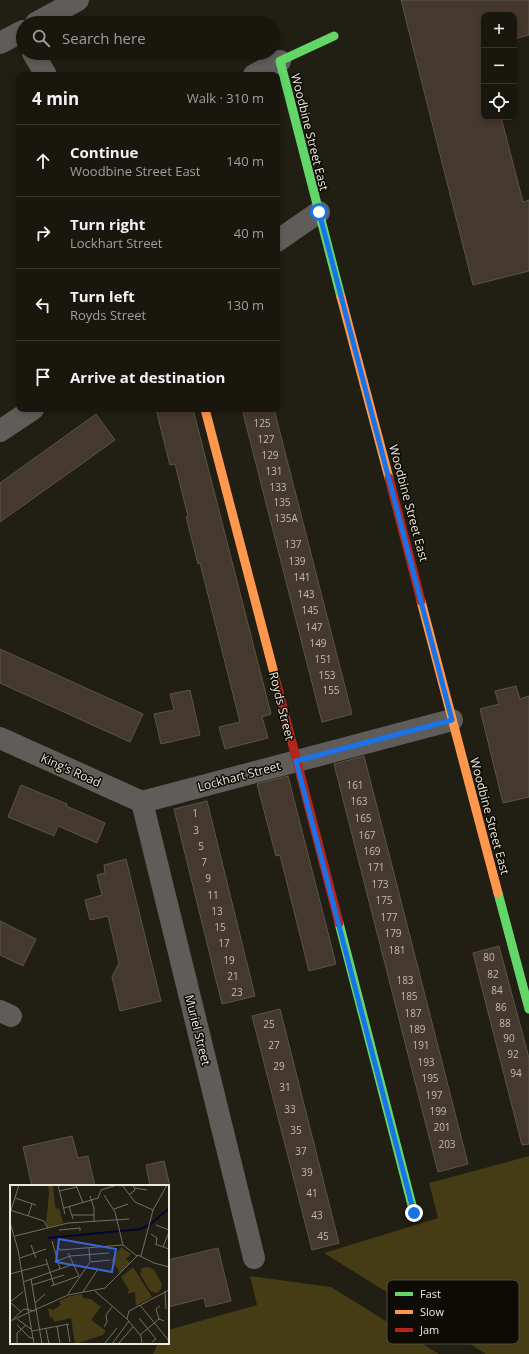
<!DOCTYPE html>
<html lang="en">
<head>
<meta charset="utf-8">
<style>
	:root { --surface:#19160e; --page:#221f17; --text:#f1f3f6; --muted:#9f9f9e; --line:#37352e }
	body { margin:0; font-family:"Open Sans",sans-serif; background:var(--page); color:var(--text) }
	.controls { position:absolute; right:12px; top:12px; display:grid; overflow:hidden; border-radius:8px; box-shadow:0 2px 6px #0003 }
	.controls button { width:36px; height:36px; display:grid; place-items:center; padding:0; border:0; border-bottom:1px solid var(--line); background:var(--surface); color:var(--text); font:20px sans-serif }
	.stop { position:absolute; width:12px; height:12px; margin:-9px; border:3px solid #1a73e8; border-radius:50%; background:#fff }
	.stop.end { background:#1a73e8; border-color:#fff; box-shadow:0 1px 4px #0008 }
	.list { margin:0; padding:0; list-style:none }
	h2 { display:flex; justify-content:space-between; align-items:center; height:52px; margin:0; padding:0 16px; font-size:17px }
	h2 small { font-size:13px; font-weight:400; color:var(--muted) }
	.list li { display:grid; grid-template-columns:26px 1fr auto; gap:12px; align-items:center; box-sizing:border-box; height:72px; padding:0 16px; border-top:1px solid var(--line) }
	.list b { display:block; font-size:15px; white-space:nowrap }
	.list p { margin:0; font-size:13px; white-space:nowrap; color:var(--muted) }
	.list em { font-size:13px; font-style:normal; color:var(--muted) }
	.icon { flex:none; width:22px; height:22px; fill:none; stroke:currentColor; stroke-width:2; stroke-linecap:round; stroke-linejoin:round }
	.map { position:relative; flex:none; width:529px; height:1354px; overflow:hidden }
	.search { position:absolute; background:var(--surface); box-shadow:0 2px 6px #0003; left:16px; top:16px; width:264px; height:44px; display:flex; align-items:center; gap:10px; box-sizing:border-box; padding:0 14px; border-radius:22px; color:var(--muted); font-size:15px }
	.panel { position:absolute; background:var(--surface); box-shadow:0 2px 6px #0003; left:16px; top:72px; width:264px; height:340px; border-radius:8px }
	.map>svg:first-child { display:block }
	.green { fill:#453b15 }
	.building { fill:#45382d; stroke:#5b544d }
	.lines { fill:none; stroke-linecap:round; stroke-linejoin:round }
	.street { stroke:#605c59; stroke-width:22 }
	.fast { stroke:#63d668; stroke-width:9 }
	.slow { stroke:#ff974d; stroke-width:9 }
	.jam { stroke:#b3261e; stroke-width:9 }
	.route { stroke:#1a73e8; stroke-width:5 }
	.labels { text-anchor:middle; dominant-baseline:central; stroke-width:3; stroke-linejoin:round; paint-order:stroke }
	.number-label { font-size:10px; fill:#c3bdb1 }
	.street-label { font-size:12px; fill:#ede9dd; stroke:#0d0b04 }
	.inset-river { fill:none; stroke:#030631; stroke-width:2 }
	.inset-road { fill:none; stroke:#736f64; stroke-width:1 }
	.view { fill:#3c65d9; fill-opacity:0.15; stroke:#3c65d9; stroke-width:2 }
	.inset-edge { fill:none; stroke:#ede9dd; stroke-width:2 }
	.key { fill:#0d0b04; stroke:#504e45; stroke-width:1 }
	.key-label { font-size:11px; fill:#ede9dd }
</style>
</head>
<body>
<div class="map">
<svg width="529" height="1354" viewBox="0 0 529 1354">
	<rect width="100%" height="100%" fill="#211e13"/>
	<g class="green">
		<polygon points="529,1156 529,1354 486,1354 324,1253 438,1218 429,1183"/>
		<polygon points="250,1276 331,1287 439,1354 153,1354 158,1343 168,1343 168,1330 257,1305"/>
	</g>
	<g class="building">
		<polygon points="401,0 529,0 529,35 514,39 514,15 484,15 484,117 501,117 523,202 529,200 529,271 473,285"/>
		<polygon points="156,409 193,409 271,714 262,717 268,738 225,749 219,727 240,722 200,563 198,564 192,540 186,517 188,516 175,464 170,465"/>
		<polygon points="242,409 274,409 352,714 322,722"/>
		<polygon points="96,414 115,440 0,522 0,483"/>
		<polygon points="0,649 143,714 130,742 0,683"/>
		<polygon points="516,686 520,699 529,696 529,797 503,803 480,709 499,704 495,691"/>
		<polygon points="190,690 200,735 161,744 154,714 174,710 170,694"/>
		<polygon points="364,756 468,1164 438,1172 334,764"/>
		<polygon points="288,776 336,964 309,971 280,855 276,856 257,784"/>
		<polygon points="21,785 67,804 66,806 105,823 97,843 58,826 54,836 8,817"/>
		<polygon points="207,801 255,996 222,1004 174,809"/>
		<polygon points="126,859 161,1001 120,1011 112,977 119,963 108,916 90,920 85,900 102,895 97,875 105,873 104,865"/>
		<polygon points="0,921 36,939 23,966 0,955"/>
		<polygon points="499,946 529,1058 529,1144 522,1145 473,953"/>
		<polygon points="280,1009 339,1243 312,1250 252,1016"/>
		<polygon points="72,1136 78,1158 88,1156 95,1186 32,1186 23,1147"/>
		<polygon points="164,1161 170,1186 150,1186 146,1165"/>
		<polygon points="218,1248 231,1301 206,1307 204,1298 168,1307 168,1260"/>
	</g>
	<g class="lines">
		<g class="street">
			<polyline points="36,23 78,0"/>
			<polyline points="0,43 23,31"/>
			<polyline points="33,53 46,75"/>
			<polyline points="254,75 280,61"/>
			<polyline points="277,241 319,212"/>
			<polyline points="0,431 33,409"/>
			<polyline points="0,738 142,802"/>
			<polyline points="142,802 254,1258"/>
			<polyline points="142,802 452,720"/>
			<polyline points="0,1011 11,1016"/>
		</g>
		<g class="fast">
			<polyline points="334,36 280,61 341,297"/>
			<polyline points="498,893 529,1009"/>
			<polyline points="339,923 414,1213"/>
		</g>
		<g class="slow">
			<polyline points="341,297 389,478"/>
			<polyline points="205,409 275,677"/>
			<polyline points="421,601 498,893"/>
		</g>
		<g class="jam">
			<polyline points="389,478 421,601"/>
			<polyline points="275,677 339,923"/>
		</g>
	</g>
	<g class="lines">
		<polyline class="route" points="319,212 452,720 296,761 414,1213"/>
	</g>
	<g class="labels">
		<g class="number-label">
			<text x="262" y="423">125</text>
			<text x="266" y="439">127</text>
			<text x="270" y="455">129</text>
			<text x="274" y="471">131</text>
			<text x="278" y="487">133</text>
			<text x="282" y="502">135</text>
			<text x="286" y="518">135A</text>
			<text x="293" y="544">137</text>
			<text x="297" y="561">139</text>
			<text x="302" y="577">141</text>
			<text x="306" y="594">143</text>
			<text x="310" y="610">145</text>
			<text x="314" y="627">147</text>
			<text x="318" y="643">149</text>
			<text x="323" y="659">151</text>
			<text x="327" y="675">153</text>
			<text x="331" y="690">155</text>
			<text x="355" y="785">161</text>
			<text x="359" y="801">163</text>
			<text x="195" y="813">1</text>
			<text x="363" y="818">165</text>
			<text x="196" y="830">3</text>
			<text x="367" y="835">167</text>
			<text x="201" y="846">5</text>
			<text x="372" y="851">169</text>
			<text x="204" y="862">7</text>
			<text x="376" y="867">171</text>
			<text x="208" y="878">9</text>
			<text x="380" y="884">173</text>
			<text x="213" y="895">11</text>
			<text x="384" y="900">175</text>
			<text x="217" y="911">13</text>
			<text x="389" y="917">177</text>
			<text x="220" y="927">15</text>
			<text x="393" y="933">179</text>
			<text x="224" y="943">17</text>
			<text x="397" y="950">181</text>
			<text x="489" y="957">80</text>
			<text x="229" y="960">19</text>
			<text x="493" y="974">82</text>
			<text x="233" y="976">21</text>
			<text x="405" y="980">183</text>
			<text x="497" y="990">84</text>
			<text x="237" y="992">23</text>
			<text x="409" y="996">185</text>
			<text x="501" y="1007">86</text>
			<text x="413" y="1013">187</text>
			<text x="505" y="1023">88</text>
			<text x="269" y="1024">25</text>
			<text x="417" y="1029">189</text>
			<text x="509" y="1038">90</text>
			<text x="274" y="1045">27</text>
			<text x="421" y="1045">191</text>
			<text x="513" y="1054">92</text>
			<text x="426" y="1062">193</text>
			<text x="279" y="1066">29</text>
			<text x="516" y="1073">94</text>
			<text x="430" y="1078">195</text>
			<text x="285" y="1087">31</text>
			<text x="434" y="1095">197</text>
			<text x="290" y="1109">33</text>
			<text x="438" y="1111">199</text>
			<text x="442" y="1127">201</text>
			<text x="296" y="1130">35</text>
			<text x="447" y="1144">203</text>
			<text x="301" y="1151">37</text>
			<text x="307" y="1172">39</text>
			<text x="312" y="1193">41</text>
			<text x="317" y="1215">43</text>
			<text x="323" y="1236">45</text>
		</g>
		<g class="street-label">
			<text transform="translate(310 132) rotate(76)">Woodbine Street East</text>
			<text transform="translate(409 503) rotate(75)">Woodbine Street East</text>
			<text transform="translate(282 706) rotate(76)">Royds Street</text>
			<text transform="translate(71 770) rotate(24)">King's Road</text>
			<text transform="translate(239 776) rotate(-15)">Lockhart Street</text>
			<text transform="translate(490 816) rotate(75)">Woodbine Street East</text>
			<text transform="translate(198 1030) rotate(76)">Muriel Street</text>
		</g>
	</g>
	<g transform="translate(10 1185)">
		<rect width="159" height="159" fill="#211e13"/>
		<path d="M 38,0 L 43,0 L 45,20 L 46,24 L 49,23 L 53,38 L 38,43 L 36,37 L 39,9 ZM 111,62 L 121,69 L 116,74 L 120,78 L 109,90 L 108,84 L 101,76 ZM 123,82 L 142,112 L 126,121 L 125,107 L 117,109 L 119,105 L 111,92 ZM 139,82 L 144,85 L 152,99 L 151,104 L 147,108 L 140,106 L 130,89 L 132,83 ZM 72,109 L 73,113 L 81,114 L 91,122 L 81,135 L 96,146 L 93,150 L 65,159 L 61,133 L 44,137 L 43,132 L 40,133 L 38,123 L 43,125 L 51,120 L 49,116 L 60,111 Z" fill="#453b15"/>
		<path class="inset-river" d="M 38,53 L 131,44 L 141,39 L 159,23"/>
		<path class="inset-road" d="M 48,0 L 55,29M 66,0 L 73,18M 112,0 L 125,17 L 143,25M 125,3 L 137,5M 49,6 L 67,2M 94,10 L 105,27 L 113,60 L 127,71M 119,10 L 125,5 L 123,0M 80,11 L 84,23 L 84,37M 5,13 L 26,20M 59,21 L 63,34M 54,23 L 88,13 L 91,5 L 107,0M 104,24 L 118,19M 0,25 L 34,36 L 38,43M 1,25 L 9,0M 62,30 L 84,30M 18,31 L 22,19M 0,37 L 8,65 L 24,159M 146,40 L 159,45M 49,45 L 70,43 L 70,46M 141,49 L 147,53 L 146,59M 5,51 L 58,38 L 119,34M 42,56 L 50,84M 145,59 L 159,64M 21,60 L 26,73M 153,62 L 159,47M 49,63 L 50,65 L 113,60M 79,63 L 80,76M 58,68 L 69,91M 131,71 L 143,25 L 157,0M 10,73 L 36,64M 36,74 L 44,100M 47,76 L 60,71 L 99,68M 80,77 L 100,75M 0,89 L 37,79M 21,94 L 32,159M 13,97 L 61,80M 22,100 L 54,90M 41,101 L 69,91M 85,106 L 117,134 L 131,151 L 132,159M 155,106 L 156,124M 73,107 L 88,84M 58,109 L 80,77M 0,117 L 13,107M 0,117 L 11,127M 25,118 L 35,109M 130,120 L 159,156M 150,121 L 146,124 L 149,134 L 154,136M 4,133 L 14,124 L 25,126M 129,133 L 146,154 L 142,157M 7,134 L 21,144M 117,134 L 119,126 L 159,105M 0,136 L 58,110 L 95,103 L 128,70 L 144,78 L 159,82M 57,139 L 60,157M 7,140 L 20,153 L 23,153M 47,141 L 50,159M 94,142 L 97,137 L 96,130 L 102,122M 36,144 L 39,159M 22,146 L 59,139M 130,150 L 149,134M 7,159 L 7,148 L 16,140M 94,159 L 107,143M 102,159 L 119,136M 108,159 L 123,142"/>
		<path class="view" d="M 49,54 L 106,64 L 102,87 L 46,77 Z"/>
		<rect width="159" height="159" class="inset-edge"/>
	</g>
	<rect x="387" y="1280" width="132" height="64" rx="6" class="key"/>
	<rect x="395" y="1292" width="18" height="4" fill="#63d668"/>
	<rect x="395" y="1310" width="18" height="4" fill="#ff974d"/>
	<rect x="395" y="1328" width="18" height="4" fill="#b3261e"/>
	<g class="key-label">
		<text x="420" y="1298">Fast</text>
		<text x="420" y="1316">Slow</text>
		<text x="420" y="1334">Jam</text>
	</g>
</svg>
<div class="controls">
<button>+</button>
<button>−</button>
<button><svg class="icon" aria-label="locate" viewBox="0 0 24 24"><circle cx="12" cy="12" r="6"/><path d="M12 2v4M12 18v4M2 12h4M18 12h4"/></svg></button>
</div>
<div class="stop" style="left:319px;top:212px"></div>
<div class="stop end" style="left:414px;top:1213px"></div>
<div class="search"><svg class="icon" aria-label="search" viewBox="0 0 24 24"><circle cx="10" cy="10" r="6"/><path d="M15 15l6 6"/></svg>Search here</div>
<section class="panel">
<h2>4 min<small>Walk · 310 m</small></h2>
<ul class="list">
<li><svg class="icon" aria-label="ahead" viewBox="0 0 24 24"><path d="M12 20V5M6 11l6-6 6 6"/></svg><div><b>Continue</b><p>Woodbine Street East</p></div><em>140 m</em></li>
<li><svg class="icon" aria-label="right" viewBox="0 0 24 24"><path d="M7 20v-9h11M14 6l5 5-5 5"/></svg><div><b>Turn right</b><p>Lockhart Street</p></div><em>40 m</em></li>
<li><svg class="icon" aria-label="left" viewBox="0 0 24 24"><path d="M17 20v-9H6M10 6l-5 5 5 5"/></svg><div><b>Turn left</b><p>Royds Street</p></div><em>130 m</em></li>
<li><svg class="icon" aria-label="arrive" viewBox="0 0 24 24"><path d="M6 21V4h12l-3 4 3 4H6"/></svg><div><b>Arrive at destination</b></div></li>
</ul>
</section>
</div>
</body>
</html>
